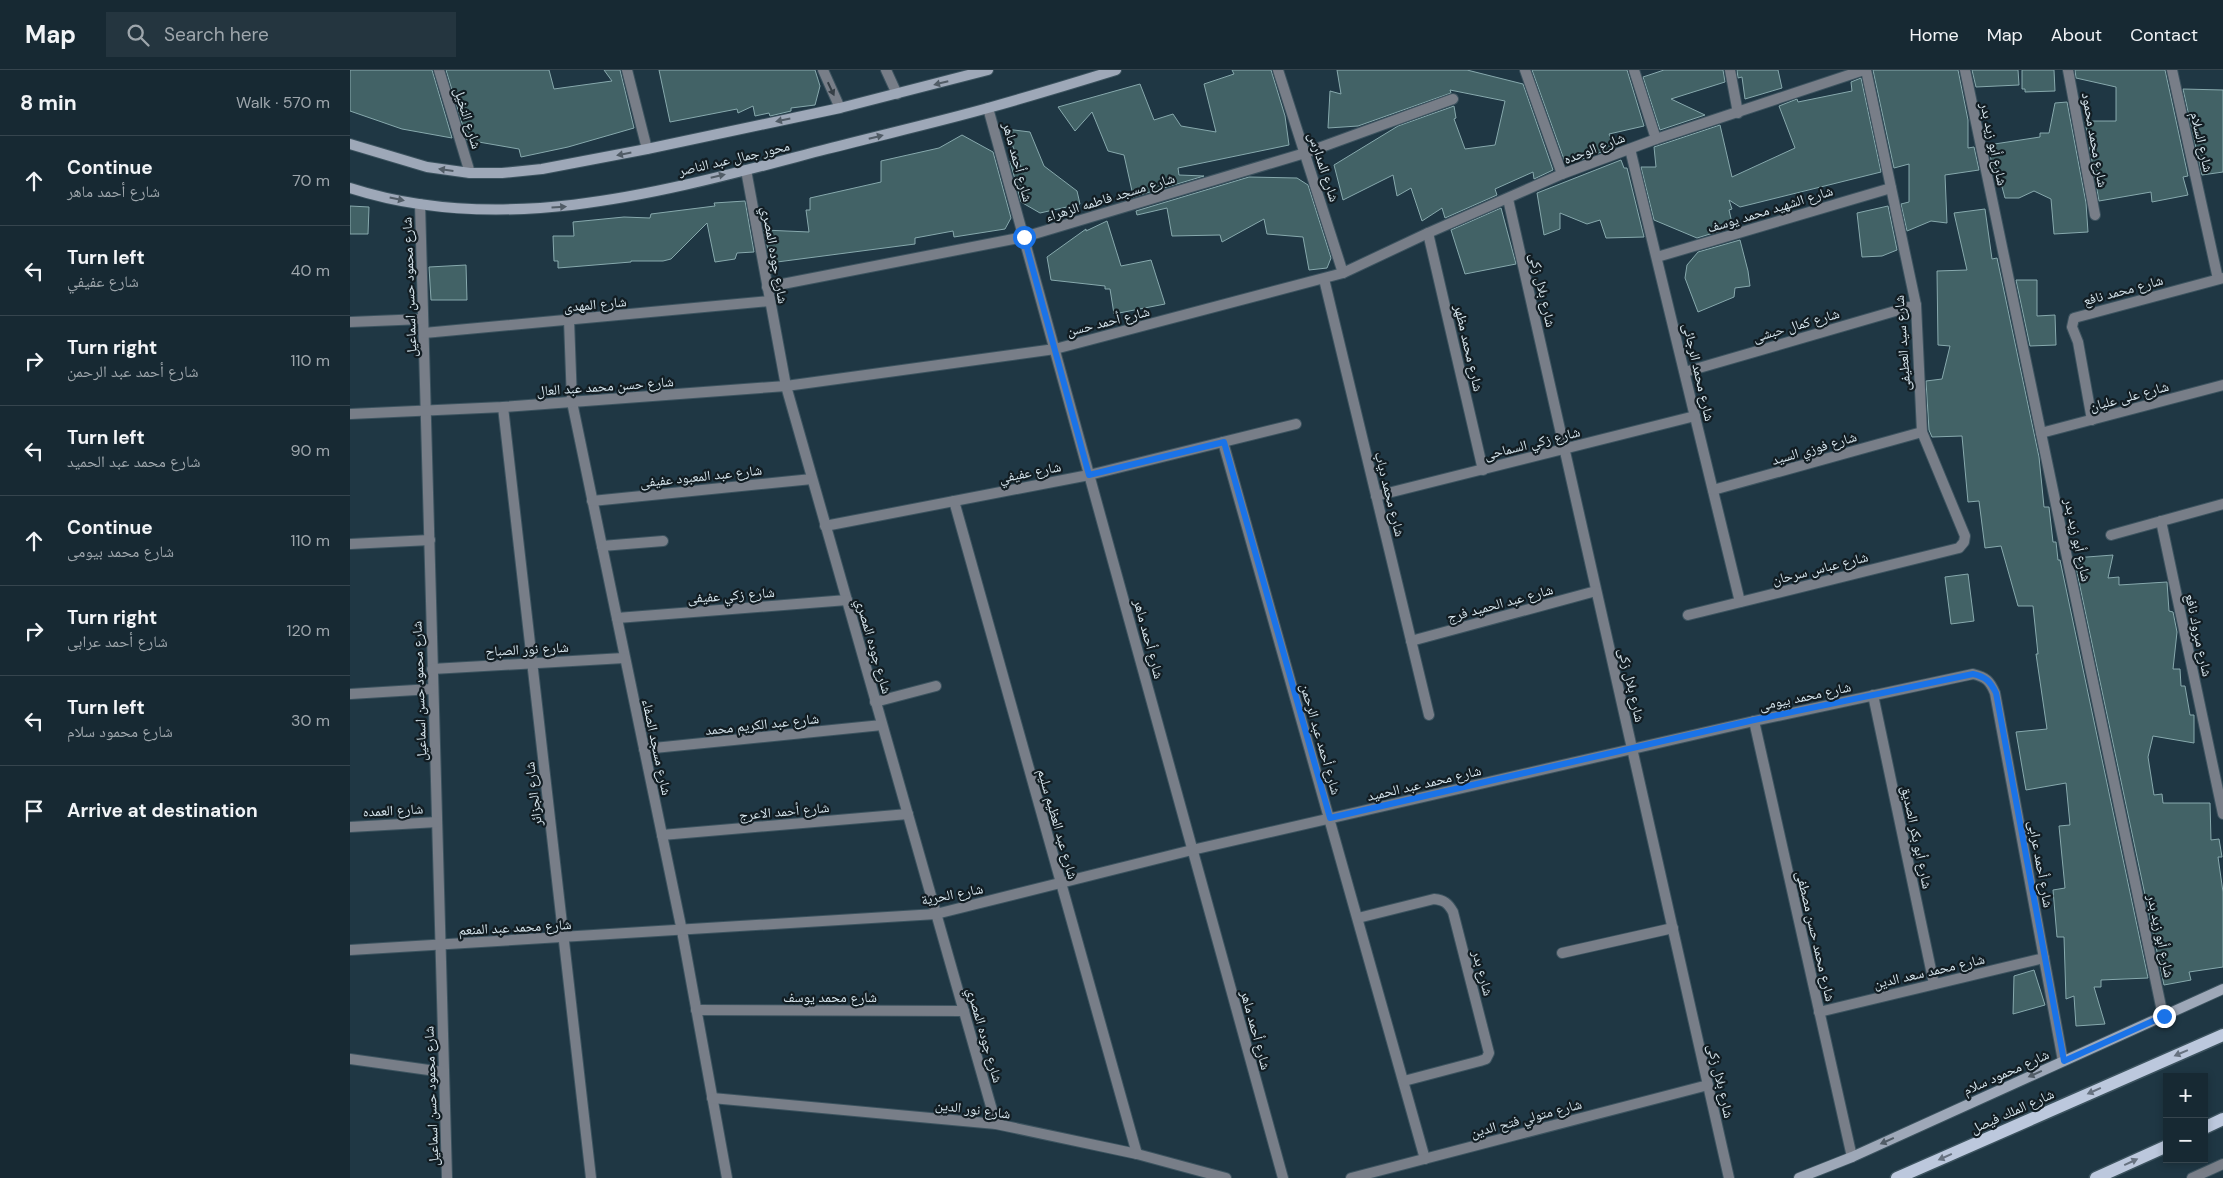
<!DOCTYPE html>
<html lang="en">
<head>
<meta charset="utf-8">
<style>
	:root { --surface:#172933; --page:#24353f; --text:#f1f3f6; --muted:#9ea6ac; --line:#36454e }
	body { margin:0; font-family:"DM Sans","Noto Naskh Arabic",sans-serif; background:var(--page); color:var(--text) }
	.controls { position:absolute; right:15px; bottom:15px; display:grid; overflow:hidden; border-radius:0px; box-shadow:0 2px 8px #0003 }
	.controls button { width:45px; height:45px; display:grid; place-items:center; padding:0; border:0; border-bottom:1px solid var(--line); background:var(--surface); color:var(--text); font:25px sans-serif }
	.stop { position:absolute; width:15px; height:15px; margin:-11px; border:4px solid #1a73e8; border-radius:50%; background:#fff }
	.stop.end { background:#1a73e8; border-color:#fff; box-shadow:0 1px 5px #0008 }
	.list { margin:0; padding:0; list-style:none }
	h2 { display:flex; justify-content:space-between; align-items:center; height:65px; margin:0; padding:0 20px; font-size:21px }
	h2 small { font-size:16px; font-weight:400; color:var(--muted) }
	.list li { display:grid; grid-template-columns:32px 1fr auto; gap:15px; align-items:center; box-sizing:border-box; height:90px; padding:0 20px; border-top:1px solid var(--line) }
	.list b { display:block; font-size:19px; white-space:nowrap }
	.list p { margin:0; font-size:16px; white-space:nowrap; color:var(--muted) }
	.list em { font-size:16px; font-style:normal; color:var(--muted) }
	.icon { flex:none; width:28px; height:28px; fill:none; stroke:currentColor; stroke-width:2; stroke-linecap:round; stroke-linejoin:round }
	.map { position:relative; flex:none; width:1873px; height:1108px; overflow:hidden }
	header { display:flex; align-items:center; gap:30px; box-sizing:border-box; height:70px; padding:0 25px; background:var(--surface); border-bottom:1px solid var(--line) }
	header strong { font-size:24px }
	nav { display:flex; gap:28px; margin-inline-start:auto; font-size:18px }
	.search { width:350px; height:45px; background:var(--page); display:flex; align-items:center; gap:12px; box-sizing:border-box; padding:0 18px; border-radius:0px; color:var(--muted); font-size:19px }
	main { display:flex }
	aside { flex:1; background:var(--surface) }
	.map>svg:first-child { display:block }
	.building { fill:#426266; stroke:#87a9ad }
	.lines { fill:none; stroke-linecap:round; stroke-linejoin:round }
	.street-casing { stroke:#3c535f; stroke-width:12 }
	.secondary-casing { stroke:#3c535f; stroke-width:12 }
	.primary-casing { stroke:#3c535f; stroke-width:15 }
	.street { stroke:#787e88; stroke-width:10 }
	.secondary { stroke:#9ea8b8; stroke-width:10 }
	.primary { stroke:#bcc8dd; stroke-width:12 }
	.oneway { fill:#515c66 }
	.oneway2 { fill:#363f46 }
	.oneway3 { fill:#677280 }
	.route { stroke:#1a73e8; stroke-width:6 }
	.labels { text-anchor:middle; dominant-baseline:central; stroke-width:4.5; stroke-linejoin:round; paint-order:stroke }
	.street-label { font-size:14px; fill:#d6e5ed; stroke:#121d23 }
</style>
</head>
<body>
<header>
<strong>Map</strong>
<div class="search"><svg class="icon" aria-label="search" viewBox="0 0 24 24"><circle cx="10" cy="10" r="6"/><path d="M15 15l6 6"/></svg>Search here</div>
<nav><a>Home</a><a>Map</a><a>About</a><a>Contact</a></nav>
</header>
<main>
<aside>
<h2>8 min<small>Walk · 570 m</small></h2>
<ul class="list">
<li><svg class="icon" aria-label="ahead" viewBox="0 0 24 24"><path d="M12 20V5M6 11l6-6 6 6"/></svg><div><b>Continue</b><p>شارع أحمد ماهر</p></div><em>70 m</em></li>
<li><svg class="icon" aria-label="left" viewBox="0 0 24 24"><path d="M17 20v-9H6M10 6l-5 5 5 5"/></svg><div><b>Turn left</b><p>شارع عفيفي</p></div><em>40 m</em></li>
<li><svg class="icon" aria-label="right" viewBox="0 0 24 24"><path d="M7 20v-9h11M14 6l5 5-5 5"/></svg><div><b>Turn right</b><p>شارع أحمد عبد الرحمن</p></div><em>110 m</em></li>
<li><svg class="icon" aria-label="left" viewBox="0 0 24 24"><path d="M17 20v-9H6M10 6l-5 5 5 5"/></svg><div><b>Turn left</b><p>شارع محمد عبد الحميد</p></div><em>90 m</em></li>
<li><svg class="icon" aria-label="ahead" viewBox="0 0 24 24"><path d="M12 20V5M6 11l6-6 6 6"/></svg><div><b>Continue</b><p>شارع محمد بيومى</p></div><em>110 m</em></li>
<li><svg class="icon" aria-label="right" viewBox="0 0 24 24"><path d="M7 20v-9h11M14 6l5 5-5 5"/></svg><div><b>Turn right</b><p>شارع أحمد عرابى</p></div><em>120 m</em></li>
<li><svg class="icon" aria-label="left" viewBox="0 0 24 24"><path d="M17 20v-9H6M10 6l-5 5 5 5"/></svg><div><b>Turn left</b><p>شارع محمود سلام</p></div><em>30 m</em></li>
<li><svg class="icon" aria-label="arrive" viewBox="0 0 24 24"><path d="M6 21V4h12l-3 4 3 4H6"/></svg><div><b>Arrive at destination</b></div></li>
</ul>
</aside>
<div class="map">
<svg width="1873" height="1108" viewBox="0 0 1873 1108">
	<rect width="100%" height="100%" fill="#1f3744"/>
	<g class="building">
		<polygon points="0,0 82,0 102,68 52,59 0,41"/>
		<polygon points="96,0 199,0 204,19 262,11 254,0 270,0 284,58 218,77 171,87 169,79 117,70"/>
		<polygon points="309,0 465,0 470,16 465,35 441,38 441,41 420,46 419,43 405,46 403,36 388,43 387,39 320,52"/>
		<polygon points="882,0 921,0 935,46 939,75 828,98 829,105 854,106 783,127 783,124 790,119 782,121 774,85 758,81 742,42 725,61 708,37 790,14 804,50 823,44 831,56 866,62 854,14 884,4"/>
		<polygon points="987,0 1117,0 1173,14 1203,100 1184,109 1183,102 1145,119 1147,125 1095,148 1092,138 1072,151 1061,118 1047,126 1043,105 993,130 984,95 1048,56 1104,36 1106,48 1104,49 1115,79 1145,75 1155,31 1100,20 1101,23 1008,56 978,58 980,21 991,24"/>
		<polygon points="1182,0 1277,0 1294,56 1259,64 1265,77 1216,95"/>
		<polygon points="1314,0 1373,0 1375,12 1321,29 1355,45 1310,60 1293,7"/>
		<polygon points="1387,0 1428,0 1432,18 1395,29 1392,7 1388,8"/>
		<polygon points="1523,0 1608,0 1618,50 1618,78 1624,77 1629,100 1595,105 1597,153 1581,151 1557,161 1551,134 1559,132 1559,94 1544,98"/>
		<polygon points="1622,0 1668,0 1669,15 1626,17"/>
		<polygon points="1672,0 1704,0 1705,21 1675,22 1675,19 1672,19"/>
		<polygon points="1725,0 1815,0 1838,106 1833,107 1838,125 1802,132 1801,122 1749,131 1735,51 1766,51 1766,17 1726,8"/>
		<polygon points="1511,8 1531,102 1390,137 1379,130 1382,139 1379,140 1383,157 1347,168 1304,150 1291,97 1306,97 1304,77 1370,55 1382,107 1445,78 1429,36 1447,29 1448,32 1502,21 1501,12"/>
		<polygon points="1833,19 1873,20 1873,102 1852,105"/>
		<polygon points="1717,32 1736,133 1738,162 1704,164 1701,129 1684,121 1669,128 1655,128 1647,98 1643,99 1638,75 1690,67 1690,63 1699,63 1705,33"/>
		<polygon points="656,59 680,62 694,96 727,121 730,134 690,143 671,132 660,91 671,97"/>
		<polygon points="612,65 643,82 661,148 655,159 604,167 603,161 565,168 565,174 427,192 419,185 414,160 459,162 456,140 460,140 460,128 531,112 531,91 589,78"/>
		<polygon points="1271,90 1274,98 1277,98 1294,167 1256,168 1250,150 1237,154 1210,143 1210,159 1194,165 1187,123"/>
		<polygon points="899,107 947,108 958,115 981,188 977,198 959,200 953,167 917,164 914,149 872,172 870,165 822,166 817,138 787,145 786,141"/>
		<polygon points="395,131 404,182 387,183 385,189 365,192 357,153 321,189 313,191 281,191 281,192 208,198 208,191 204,191 203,166 224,166 223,152 274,147 300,148 301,144 365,136 364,133"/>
		<polygon points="0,136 19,137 18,164 0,164"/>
		<polygon points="1538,136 1547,180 1532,186 1512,187 1507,143"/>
		<polygon points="1151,138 1166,194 1115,204 1101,160"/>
		<polygon points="1635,139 1642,189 1647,188 1689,387 1694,437 1699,437 1703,472 1706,472 1708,490 1710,490 1798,908 1751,910 1751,917 1744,917 1755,954 1726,956 1724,926 1716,929 1714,867 1707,867 1703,820 1715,818 1709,756 1720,755 1716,713 1676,720 1666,662 1697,659 1686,584 1688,584 1683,536 1668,536 1651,476 1635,478 1629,431 1618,432 1612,366 1582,367 1579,360 1576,311 1592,309 1600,276 1588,275 1587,201 1617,200 1604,143"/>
		<polygon points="757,151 771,196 801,190 815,234 764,244 760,219 755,219 755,216 701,210 697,187 736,159 736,161"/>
		<polygon points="1390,170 1398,201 1400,216 1385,218 1384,227 1348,242 1335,208 1337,195 1348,182"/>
		<polygon points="116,195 117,230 81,230 79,197"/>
		<polygon points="1666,210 1687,210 1687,246 1705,245 1706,275 1680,276"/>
		<polygon points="1763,485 1758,508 1769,507 1769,515 1817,512 1819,541 1823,542 1827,562 1823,599 1830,599 1831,616 1835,616 1840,645 1844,645 1844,673 1803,666 1798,687 1804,725 1812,724 1813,733 1860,733 1861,770 1869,769 1872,787 1868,787 1873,822 1873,897 1839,902 1841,910 1814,915 1724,488"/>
		<polygon points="1618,504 1624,551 1601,554 1595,507"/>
		<polygon points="1684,900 1695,935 1663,944 1664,906"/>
	</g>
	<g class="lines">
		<g class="street-casing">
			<g id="street">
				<polyline points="89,0 120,103"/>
				<polyline points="277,0 297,79"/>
				<polyline points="473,0 490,38"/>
				<polyline points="536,0 547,24"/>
				<polyline points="928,0 993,203"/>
				<polyline points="1175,0 1212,104"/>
				<polyline points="1284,0 1306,69"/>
				<polyline points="1380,0 1388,43"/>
				<polyline points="1615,0 1813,946"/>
				<polyline points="1718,0 1745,145"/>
				<polyline points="1822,0 1868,209"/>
				<polyline points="638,38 933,1108"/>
				<polyline points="1280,79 1390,532"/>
				<polyline points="396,100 436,316 646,1054"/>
				<polyline points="1158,129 1379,1108"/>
				<polyline points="70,134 97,1108"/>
				<polyline points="1078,163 1133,400"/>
				<polyline points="1307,187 1541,118"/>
				<polyline points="974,209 1079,645"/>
				<polyline points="417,217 674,167 955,83 1103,29"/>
				<polyline points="219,250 222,332 332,861 377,1108"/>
				<polyline points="0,252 73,249"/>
				<polyline points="74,263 420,231"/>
				<polyline points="1335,302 1566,235"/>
				<polyline points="153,337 241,1108"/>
				<polyline points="0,344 153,337 436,316 705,279 993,203 1078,163 1212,104 1306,69 1514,0"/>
				<polyline points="1742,350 1728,272 1722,257 1724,248 1873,208"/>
				<polyline points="1691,363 1873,315"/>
				<polyline points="873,372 1075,1089"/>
				<polyline points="1363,420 1572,362"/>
				<polyline points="1026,426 1345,346"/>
				<polyline points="242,431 462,409"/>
				<polyline points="604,431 787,1084"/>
				<polyline points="1811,451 1873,744"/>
				<polyline points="475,456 739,405 946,354"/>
				<polyline points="1761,465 1873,434"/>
				<polyline points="0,474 80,470"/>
				<polyline points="252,476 313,471"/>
				<polyline points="1338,545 1609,478 1614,472 1615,466 1572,362 1566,235 1516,0"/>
				<polyline points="267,548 497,530"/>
				<polyline points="1061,571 1246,521"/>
				<polyline points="82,599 274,588"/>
				<polyline points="0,624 82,619"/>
				<polyline points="1523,625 1584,914"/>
				<polyline points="525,632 586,616"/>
				<polyline points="1404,651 1502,1087"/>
				<polyline points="294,679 532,655"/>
				<polyline points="0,757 87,752"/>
				<polyline points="312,765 558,744"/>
				<path d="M 1008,848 L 1084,829 C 1094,830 1098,833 1103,842 L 1139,983 L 1136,989 L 1130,991 L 1054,1011"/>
				<path d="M 0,880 L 586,844 L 842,780 L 1404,651 L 1623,604 C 1636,607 1640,611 1645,623 L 1713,991"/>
				<polyline points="1212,883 1323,858"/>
				<polyline points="346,940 614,941"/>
				<polyline points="1469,942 1694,888"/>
				<polyline points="0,989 93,1002"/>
				<polyline points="362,1028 646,1054 787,1084 876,1108"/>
				<polyline points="1001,1108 1358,1015"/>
				<polyline points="1842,1108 1873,1094"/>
			</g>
		</g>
		<g class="secondary-casing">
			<g id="secondary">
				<polyline points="0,74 77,97 120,103 152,103 192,99 297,79 490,38 638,0"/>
				<path d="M 0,118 C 158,169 323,119 477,79 C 531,65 584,53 638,38 C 681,26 724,13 766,0"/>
				<polyline points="1449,1108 1502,1087 1873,919"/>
			</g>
		</g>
		<g class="primary-casing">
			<g id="primary">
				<polyline points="1854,1058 1873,1049"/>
				<polyline points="1547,1108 1873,965"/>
				<polyline points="1746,1108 1817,1076"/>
			</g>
		</g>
		<use href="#street" class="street"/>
		<use href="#secondary" class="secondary"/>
		<use href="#primary" class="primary"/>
	</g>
	<defs><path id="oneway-solid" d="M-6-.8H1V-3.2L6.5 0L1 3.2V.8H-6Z" transform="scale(1.25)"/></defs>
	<g class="oneway">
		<use href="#oneway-solid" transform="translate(591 13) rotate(166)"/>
		<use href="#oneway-solid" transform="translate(433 50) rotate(168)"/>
		<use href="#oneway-solid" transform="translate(526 67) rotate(-14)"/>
		<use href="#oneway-solid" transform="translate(274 84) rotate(169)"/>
		<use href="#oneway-solid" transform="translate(96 100) rotate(-172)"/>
		<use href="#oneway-solid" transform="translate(368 106) rotate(-13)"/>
		<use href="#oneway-solid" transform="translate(47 129) rotate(12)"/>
		<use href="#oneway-solid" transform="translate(209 137) rotate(-4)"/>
		<use href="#oneway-solid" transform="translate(1685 1004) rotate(156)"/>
		<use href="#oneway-solid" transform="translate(1537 1071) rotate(156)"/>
	</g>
	<use class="oneway2" href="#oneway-solid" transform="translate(481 19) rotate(65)"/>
	<g class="oneway3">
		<use href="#oneway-solid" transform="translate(1831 983) rotate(157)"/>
		<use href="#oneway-solid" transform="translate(1744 1021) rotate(156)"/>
		<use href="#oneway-solid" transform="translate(1595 1087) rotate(156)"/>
		<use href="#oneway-solid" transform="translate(1781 1092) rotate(-25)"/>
	</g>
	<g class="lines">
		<path class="route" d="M 674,167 L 739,405 L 874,372 L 980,748 L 1404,650 L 1623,604 C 1636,607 1640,611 1646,623 L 1714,991 L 1814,946"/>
	</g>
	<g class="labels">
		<g class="street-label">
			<text transform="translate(118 48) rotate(73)">شارع النخيل</text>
			<text transform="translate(1745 70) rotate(80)">شارع محمد محمود</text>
			<text transform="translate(1852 72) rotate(77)">شارع السلام</text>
			<text transform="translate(1644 74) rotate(78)">شارع أبو زيد بدر</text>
			<text transform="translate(1244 78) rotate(-21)">شارع الوحده</text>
			<text transform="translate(384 88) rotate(-13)">محور جمال عبد الناصر</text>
			<text transform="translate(668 92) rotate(75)">شارع أحمد ماهر</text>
			<text transform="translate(974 97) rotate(72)">شارع المدارس</text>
			<text transform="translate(760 127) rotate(-17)">شارع مسجد فاطمه الزهراء</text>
			<text transform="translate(1420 139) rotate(-17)">شارع الشهيد محمد يوسف</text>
			<text transform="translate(425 185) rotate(80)">شارع جوده المصري</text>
			<text transform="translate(59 217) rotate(-92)">شارع محمود حسن اسماعيل</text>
			<text transform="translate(1193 220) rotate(77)">شارع بلال زكى</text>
			<text transform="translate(1773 220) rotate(-15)">شارع محمد نافع</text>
			<text transform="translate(245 234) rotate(-5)">شارع المهدى</text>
			<text transform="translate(758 251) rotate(-14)">شارع أحمد حسن</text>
			<text transform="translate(1446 255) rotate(-16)">شارع كمال حبشى</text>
			<text transform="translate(1552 273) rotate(-94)">شارع سيد العطيفى</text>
			<text transform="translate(1119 278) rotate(77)">شارع محمد مظهر</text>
			<text transform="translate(1349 302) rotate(77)">شارع محمد الرجائى</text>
			<text transform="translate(255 316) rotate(-4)">شارع حسن محمد عبد العال</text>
			<text transform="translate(1779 326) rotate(-15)">شارع على عليان</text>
			<text transform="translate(1182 373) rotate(-14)">شارع زكي السماحى</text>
			<text transform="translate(1464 378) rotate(-16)">شارع فوزي السيد</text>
			<text transform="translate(680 402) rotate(-11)">شارع عفيفي</text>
			<text transform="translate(351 406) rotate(-6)">شارع عبد المعبود عفيفى</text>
			<text transform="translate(1040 424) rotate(76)">شارع محمد دياب</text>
			<text transform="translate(1728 470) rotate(78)">شارع أبو زيد بدر</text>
			<text transform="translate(1470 498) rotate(-14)">شارع عباس سرحان</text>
			<text transform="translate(381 525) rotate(-4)">شارع زكي عفيفى</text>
			<text transform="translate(1150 533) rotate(-15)">شارع عبد الحميد فرج</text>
			<text transform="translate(1849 565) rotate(78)">شارع مبروك نافع</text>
			<text transform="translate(799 569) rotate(75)">شارع أحمد ماهر</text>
			<text transform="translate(524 576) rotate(74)">شارع جوده المصري</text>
			<text transform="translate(177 579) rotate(-3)">شارع نور الصباح</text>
			<text transform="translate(1282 615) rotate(77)">شارع بلال زكى</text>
			<text transform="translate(69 621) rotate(-92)">شارع محمود حسن اسماعيل</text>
			<text transform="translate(1455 626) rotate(-12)">شارع محمد بيومى</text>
			<text transform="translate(412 654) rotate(-6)">شارع عبد الكريم محمد</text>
			<text transform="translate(971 669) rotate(74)">شارع أحمد عبد الرحمن</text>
			<text transform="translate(307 677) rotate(78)">شارع مسجد الصفاء</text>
			<text transform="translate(1074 713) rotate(-13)">شارع محمد عبد الحميد</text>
			<text transform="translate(183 724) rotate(-97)">شارع الجزائر</text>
			<text transform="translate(43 740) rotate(-3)">شارع العمده</text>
			<text transform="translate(434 741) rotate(-5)">شارع أحمد الاعرج</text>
			<text transform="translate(708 754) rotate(74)">شارع عبد العظيم سليم</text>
			<text transform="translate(1567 767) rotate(78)">شارع أبو بكر الصديق</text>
			<text transform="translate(1691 794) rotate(80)">شارع أحمد عرابى</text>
			<text transform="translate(602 824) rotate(-11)">شارع الحرية</text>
			<text transform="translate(165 857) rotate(-3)">شارع محمد عبد المنعم</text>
			<text transform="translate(1466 866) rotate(77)">شارع محمد حسن مصطفى</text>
			<text transform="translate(1811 866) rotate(78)">شارع أبو زيد بدر</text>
			<text transform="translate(1579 901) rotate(-13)">شارع محمد سعد الدين</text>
			<text transform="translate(1133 903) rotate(75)">شارع بدر</text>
			<text x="480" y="927">شارع محمد يوسف</text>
			<text transform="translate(906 960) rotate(75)">شارع أحمد ماهر</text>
			<text transform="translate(635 965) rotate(74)">شارع جوده المصري</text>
			<text transform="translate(1656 1002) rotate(-24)">شارع محمود سلام</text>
			<text transform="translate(1371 1011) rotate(77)">شارع بلال زكى</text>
			<text transform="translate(81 1026) rotate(-92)">شارع محمود حسن اسماعيل</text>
			<text transform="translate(623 1039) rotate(7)">شارع نور الدين</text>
			<text transform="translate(1662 1041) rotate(-24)">شارع الملك فيصل</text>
			<text transform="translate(1176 1048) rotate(-15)">شارع متولي فتح الدين</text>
		</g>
	</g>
</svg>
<div class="controls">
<button>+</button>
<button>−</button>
</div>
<div class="stop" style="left:674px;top:167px"></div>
<div class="stop end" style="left:1814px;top:946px"></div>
</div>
</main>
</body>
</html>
